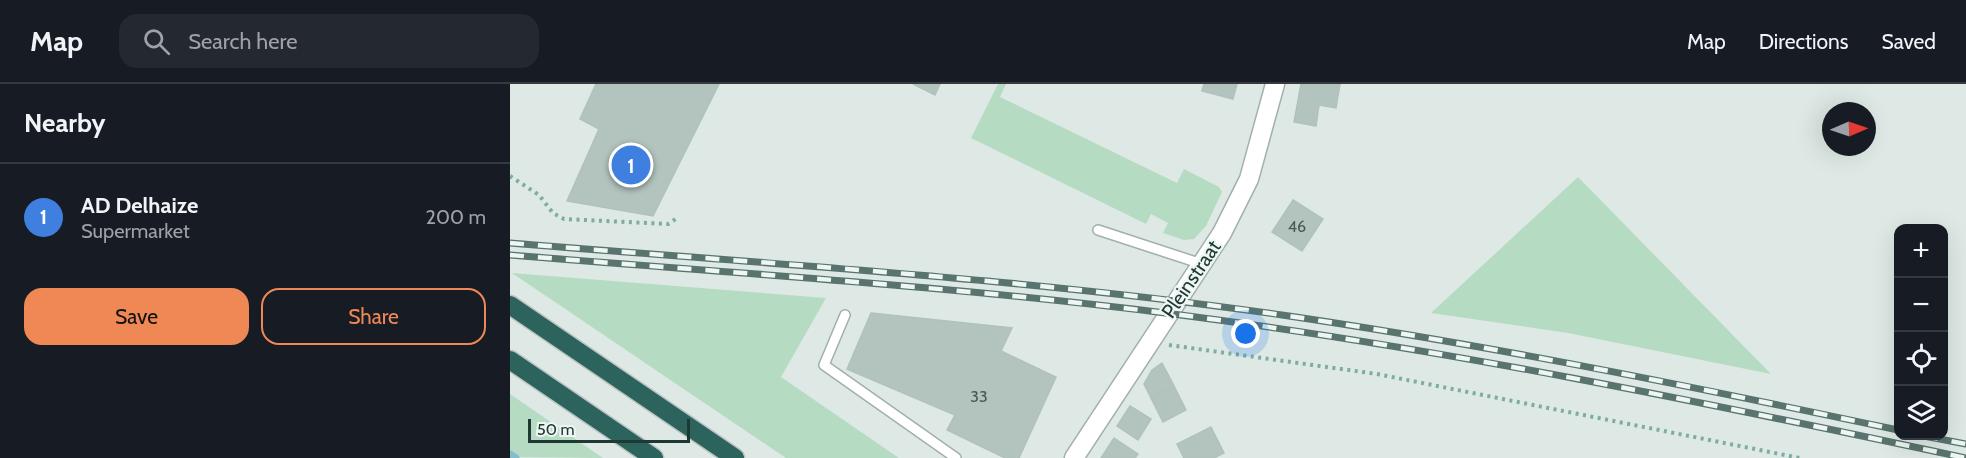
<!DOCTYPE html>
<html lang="en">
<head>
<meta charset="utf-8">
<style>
	:root { --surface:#171b24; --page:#242831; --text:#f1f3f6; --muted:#9ea1a6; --line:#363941; --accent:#f08855 }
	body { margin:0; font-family:Cabin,sans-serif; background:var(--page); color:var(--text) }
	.controls { position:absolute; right:18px; bottom:18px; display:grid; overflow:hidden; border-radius:12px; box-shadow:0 6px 24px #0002 }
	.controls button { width:54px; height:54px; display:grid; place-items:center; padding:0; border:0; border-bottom:2px solid var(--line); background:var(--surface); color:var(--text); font:30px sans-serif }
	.compass { position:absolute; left:1312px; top:18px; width:54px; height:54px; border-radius:50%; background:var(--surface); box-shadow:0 6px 24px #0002; rotate:88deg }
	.scale { position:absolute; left:18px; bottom:15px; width:162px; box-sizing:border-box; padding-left:6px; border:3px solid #203834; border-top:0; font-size:16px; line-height:21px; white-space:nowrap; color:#203834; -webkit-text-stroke:4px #eef6f3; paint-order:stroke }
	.you { position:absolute; left:736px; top:250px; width:21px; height:21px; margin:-15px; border:4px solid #fff; border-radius:50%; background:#1a73e8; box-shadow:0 0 0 9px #1a73e833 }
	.badge { display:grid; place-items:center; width:39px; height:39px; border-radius:50%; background:var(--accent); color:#fff; font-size:20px; font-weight:700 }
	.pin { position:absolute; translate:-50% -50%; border:3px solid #fff; box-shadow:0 2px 6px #0006 }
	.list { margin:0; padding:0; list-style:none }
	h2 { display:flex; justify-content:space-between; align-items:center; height:78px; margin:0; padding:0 24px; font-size:26px }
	h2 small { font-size:20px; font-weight:400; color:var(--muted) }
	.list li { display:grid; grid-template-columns:39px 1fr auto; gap:18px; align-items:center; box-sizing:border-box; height:108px; padding:0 24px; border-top:2px solid var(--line) }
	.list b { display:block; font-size:22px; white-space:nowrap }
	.list p { margin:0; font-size:20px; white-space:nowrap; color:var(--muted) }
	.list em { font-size:20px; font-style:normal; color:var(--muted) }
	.actions { display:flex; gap:12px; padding:18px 24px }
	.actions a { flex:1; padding:14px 0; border:2px solid var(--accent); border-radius:18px; text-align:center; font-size:21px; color:var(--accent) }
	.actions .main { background:var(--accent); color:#111 }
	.icon { flex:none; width:33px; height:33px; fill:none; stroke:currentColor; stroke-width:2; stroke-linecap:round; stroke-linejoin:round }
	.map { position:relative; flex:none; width:1456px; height:374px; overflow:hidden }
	header { display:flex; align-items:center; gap:36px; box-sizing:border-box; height:84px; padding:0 30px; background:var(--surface); border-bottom:2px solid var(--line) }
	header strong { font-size:28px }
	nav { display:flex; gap:33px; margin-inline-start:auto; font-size:21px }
	.search { width:420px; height:54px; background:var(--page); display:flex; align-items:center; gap:15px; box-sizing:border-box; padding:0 21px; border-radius:18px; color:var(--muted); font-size:22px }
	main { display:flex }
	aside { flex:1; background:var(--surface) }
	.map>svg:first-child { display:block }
	.green { fill:#b6dbc3 }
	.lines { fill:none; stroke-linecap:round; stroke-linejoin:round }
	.stream { stroke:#85bdce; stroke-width:7 }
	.building { fill:#b3c4be; stroke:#b0c2bc; stroke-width:1.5 }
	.service-casing { stroke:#a1b0ac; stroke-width:12 }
	.tertiary-casing { stroke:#a1b0ac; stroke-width:21 }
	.motorway-casing { stroke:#bcc3c2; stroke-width:21 }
	.path { stroke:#7eaca2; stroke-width:4; stroke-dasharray:3 4.5; stroke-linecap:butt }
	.service { stroke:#fff; stroke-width:9 }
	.tertiary { stroke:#fff; stroke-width:18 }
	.motorway { stroke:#2c645d; stroke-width:18 }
	.rail-casing { stroke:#59746f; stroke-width:7 }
	.rail { stroke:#eef6f3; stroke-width:4.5; stroke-dasharray:14; stroke-linecap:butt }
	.labels { text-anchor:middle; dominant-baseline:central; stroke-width:4.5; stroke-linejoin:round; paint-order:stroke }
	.number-label { font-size:16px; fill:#455b56 }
	.street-label { font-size:20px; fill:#203834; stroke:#eef6f3 }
</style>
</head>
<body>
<header>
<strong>Map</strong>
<div class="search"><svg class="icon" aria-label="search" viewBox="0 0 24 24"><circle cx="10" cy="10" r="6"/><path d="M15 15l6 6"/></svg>Search here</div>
<nav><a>Map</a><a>Directions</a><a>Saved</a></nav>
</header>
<main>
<aside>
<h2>Nearby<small></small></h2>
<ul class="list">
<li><span class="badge" style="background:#3f7fe0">1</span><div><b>AD Delhaize</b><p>Supermarket</p></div><em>200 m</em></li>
</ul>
<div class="actions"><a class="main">Save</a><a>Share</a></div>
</aside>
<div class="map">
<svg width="1456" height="374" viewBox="0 0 1456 374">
	<rect width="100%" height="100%" fill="#dee9e5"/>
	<g class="green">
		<polygon points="488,0 496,0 490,13 667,99 674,85 709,103 712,108 696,142 684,155 674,156 653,149 658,139 641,130 636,140 461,54"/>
		<polygon points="1068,93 1261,290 1058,249 921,229"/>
		<polygon points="2,189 316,214 271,293 389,374 276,374"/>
		<polygon points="0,310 93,374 0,373"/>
	</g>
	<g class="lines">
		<polyline class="stream" points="0,370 6,374"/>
	</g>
	<g class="building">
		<polygon points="86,0 209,0 143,132 57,117 89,45 70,35"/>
		<polygon points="403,0 430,0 425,11"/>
		<polygon points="694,0 727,0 723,15 692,7"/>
		<polygon points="791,0 830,0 826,24 809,21 806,42 784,38"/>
		<polygon points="783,116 813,135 792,167 762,148"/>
		<polygon points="361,229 502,244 491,267 546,293 509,374 495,374 437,346 445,331 337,285"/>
		<polygon points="652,279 664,302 641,314 634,300 642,286"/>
		<polygon points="664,302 676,326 653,338 641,314"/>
		<polygon points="620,322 641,335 628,356 607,342"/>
		<polygon points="701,343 714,369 704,374 674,374 667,360"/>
		<polygon points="604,354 628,370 625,374 591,374"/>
	</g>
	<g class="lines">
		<g class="service-casing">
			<g id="service">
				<polyline points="588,146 692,180"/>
				<polyline points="335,231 314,281 446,374"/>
			</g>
		</g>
		<g class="tertiary-casing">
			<polyline id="tertiary" points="564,374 712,149 739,95 765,0"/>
		</g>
		<g class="motorway-casing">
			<g id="motorway">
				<polyline points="0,221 225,374"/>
				<polyline points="0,276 144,374"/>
			</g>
		</g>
		<g class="path">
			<polyline points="0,92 29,111 43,129 54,135 158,140 167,134"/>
			<polyline points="659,261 867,290 1290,374"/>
		</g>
		<use href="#service" class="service"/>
		<use href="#tertiary" class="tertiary"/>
		<use href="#motorway" class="motorway"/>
		<g class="rail-casing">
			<g id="rail">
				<path d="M 0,159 C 257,180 516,194 772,231 C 979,261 1184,303 1388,346"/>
				<path d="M 0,171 C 221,189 443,202 663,230 C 930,264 1193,318 1456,374"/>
				<polyline points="1414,352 1456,360"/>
			</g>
		</g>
		<use href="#rail" class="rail"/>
	</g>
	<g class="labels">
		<g class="number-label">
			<text x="787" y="142">46</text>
			<text x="469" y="312">33</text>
		</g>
		<g class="street-label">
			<text transform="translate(681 195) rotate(-56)">Pleinstraat</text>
		</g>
	</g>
</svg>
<div class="controls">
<button>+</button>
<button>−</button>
<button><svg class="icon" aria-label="locate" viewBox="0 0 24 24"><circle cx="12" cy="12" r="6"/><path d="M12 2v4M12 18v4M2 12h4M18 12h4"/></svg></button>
<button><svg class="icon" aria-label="layers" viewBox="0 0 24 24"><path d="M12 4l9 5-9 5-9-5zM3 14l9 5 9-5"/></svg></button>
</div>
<svg class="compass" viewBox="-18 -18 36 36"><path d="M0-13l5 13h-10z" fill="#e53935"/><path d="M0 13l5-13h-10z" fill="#9ea1a6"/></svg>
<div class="scale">50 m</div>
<div class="you"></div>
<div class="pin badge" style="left:121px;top:81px;background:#3f7fe0">1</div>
</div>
</main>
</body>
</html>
